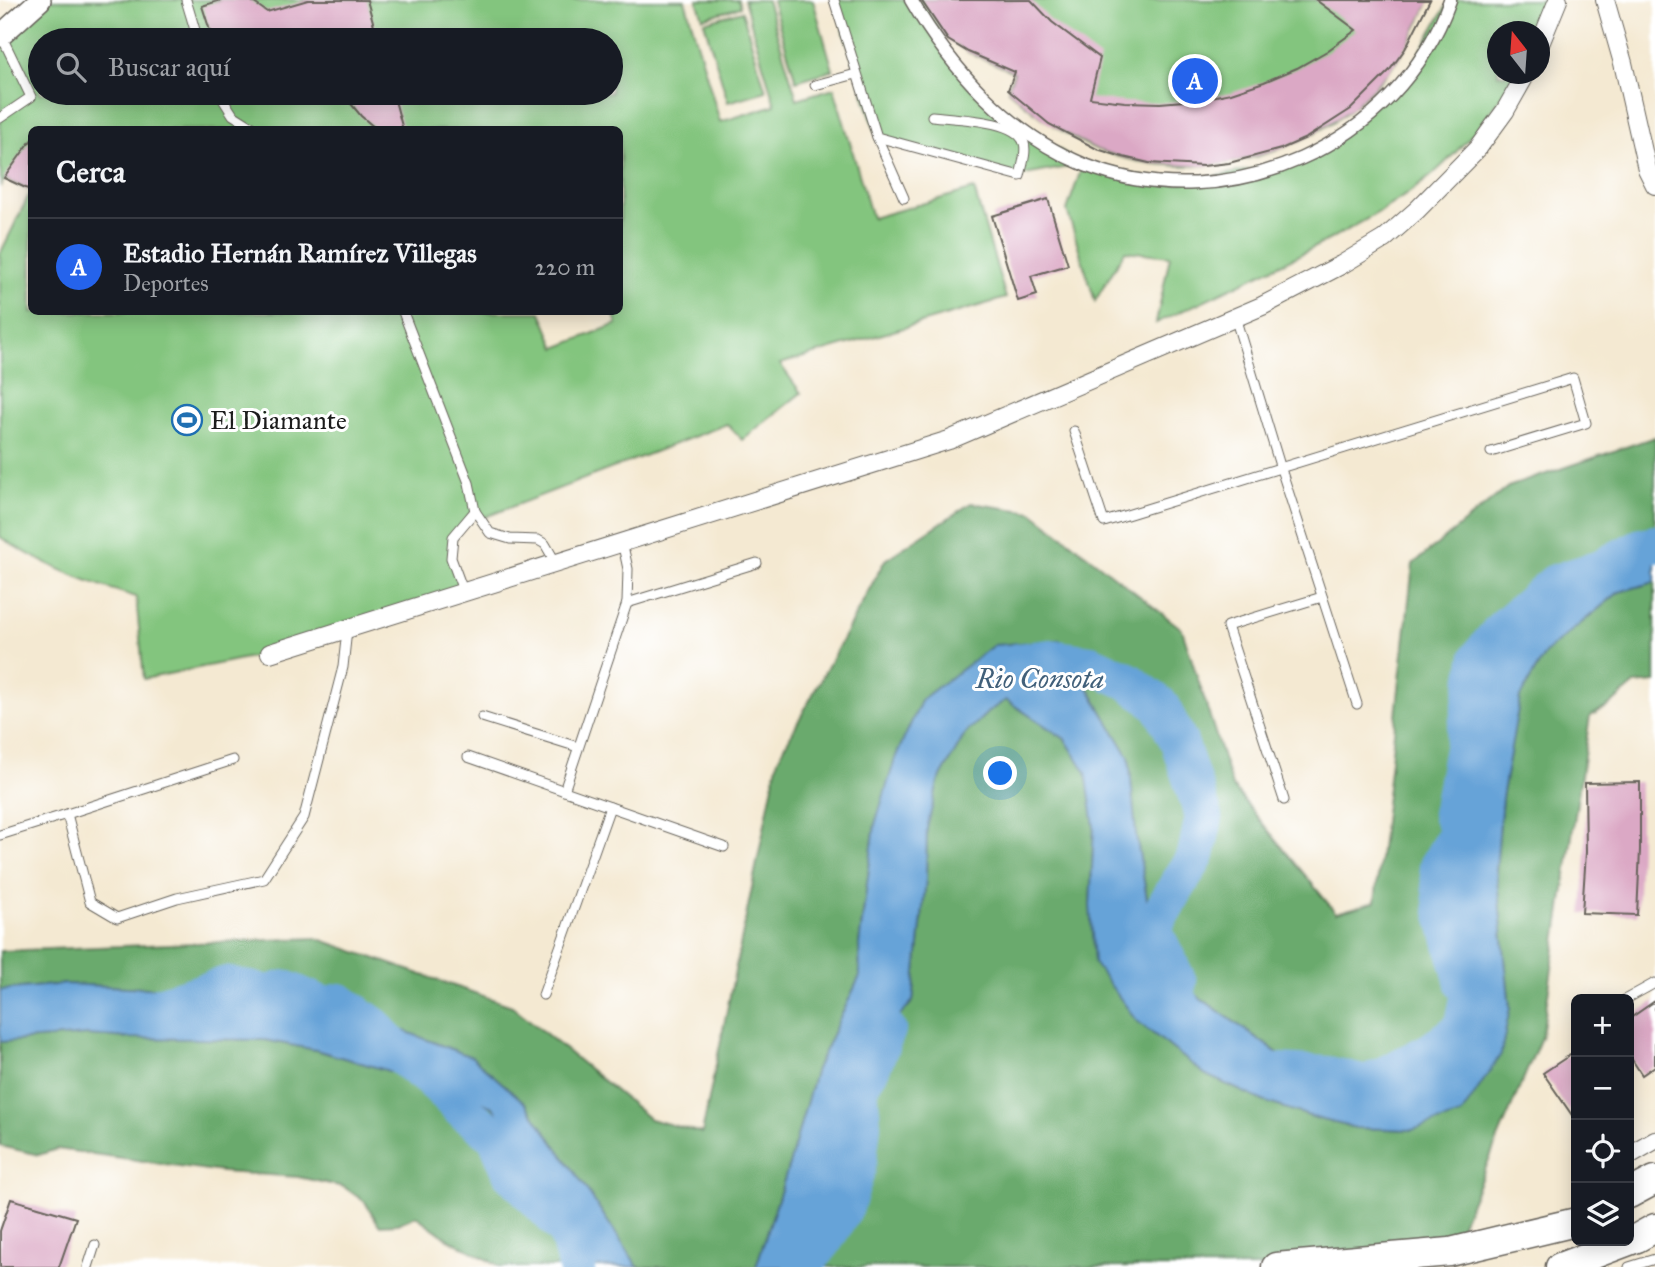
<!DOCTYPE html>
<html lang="es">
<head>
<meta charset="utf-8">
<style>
	:root { --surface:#171b24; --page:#242831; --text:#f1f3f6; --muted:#9ea1a6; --line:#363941; --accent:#2563eb }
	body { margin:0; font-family:"IM FELL Great Primer",serif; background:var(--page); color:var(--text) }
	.controls { position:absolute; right:21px; bottom:21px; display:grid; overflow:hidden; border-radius:10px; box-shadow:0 4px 18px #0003 }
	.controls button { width:63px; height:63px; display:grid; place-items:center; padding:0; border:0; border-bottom:2px solid var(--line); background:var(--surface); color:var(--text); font:35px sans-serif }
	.compass { position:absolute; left:1487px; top:21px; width:63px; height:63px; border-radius:50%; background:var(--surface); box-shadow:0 4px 18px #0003; rotate:343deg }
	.you { position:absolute; left:1001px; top:774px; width:24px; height:24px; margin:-18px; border:5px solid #fff; border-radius:50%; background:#1a73e8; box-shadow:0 0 0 10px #1a73e833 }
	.badge { display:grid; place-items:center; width:46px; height:46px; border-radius:50%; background:var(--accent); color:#fff; font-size:23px; font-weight:700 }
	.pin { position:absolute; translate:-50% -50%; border:4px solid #fff; box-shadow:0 2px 7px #0006 }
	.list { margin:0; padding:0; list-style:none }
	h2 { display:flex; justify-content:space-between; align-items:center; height:91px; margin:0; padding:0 28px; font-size:30px }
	h2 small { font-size:23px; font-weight:400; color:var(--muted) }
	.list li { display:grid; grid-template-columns:46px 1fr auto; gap:21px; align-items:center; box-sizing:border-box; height:98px; padding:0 28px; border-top:2px solid var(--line) }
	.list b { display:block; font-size:26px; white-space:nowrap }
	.list p { margin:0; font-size:23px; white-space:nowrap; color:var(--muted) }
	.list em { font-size:23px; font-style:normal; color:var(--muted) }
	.icon { flex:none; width:38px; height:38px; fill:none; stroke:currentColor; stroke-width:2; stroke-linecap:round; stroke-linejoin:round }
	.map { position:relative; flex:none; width:1655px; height:1267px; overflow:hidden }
	.search { position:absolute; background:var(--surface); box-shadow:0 4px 18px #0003; left:28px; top:28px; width:595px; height:77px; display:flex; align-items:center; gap:18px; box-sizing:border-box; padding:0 24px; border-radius:38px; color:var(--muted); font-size:26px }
	.panel { position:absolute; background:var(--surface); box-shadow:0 4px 18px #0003; left:28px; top:126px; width:595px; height:189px; border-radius:10px }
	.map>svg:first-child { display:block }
	.green { fill:#83c57e; stroke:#50704d; stroke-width:2; fill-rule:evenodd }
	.forest { fill:#6aaa6d; stroke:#436344; stroke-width:2 }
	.water { fill:#66a3d8; stroke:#41607a; stroke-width:2 }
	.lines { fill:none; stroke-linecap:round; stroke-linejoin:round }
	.river { stroke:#66a3d8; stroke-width:38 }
	.building { fill:#dba8c5 }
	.service-casing { stroke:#68645c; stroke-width:11 }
	.pedestrian-casing { stroke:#68645c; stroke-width:15 }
	.minor-casing { stroke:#68645c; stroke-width:20 }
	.tertiary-casing { stroke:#68645c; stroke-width:24 }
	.primary-casing { stroke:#68645c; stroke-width:31 }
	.service { stroke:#fff; stroke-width:9 }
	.pedestrian { stroke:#fff; stroke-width:12 }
	.minor { stroke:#fff; stroke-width:18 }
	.tertiary { stroke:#fff; stroke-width:21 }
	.primary { stroke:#fff; stroke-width:28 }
	.labels { text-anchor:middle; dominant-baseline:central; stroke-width:6; stroke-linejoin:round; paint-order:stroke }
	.poi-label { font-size:26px; fill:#1c1c1c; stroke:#fff; text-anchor:start }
	.water-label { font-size:28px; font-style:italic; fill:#41607a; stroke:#fff }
</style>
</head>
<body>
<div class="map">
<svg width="1655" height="1267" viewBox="0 0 1655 1267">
	<rect width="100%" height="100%" fill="#fff"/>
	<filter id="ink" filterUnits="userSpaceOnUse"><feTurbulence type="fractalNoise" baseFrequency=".0143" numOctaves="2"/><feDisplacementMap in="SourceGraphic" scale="14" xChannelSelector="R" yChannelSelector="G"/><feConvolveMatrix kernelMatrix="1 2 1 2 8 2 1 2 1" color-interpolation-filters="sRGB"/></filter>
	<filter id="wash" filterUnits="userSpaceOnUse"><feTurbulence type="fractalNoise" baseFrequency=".00686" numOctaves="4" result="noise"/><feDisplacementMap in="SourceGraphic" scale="28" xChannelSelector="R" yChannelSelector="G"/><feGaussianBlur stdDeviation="1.57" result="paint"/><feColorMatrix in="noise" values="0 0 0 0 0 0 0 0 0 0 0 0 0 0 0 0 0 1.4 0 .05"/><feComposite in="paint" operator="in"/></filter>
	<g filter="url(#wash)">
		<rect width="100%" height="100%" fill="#f4e9d2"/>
		<g class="green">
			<path d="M 40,0 L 685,0 L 720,122 L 775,105 L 744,0 L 767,0 L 797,99 L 834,88 L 872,218 L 974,189 L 1006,298 L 780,364 L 801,393 L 742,440 L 727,424 L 480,519 L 475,507 C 447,546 447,548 464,593 L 271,653 L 144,679 L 136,597 C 87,582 42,565 0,537 L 0,254 L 31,191 L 32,312 L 541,312 L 556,348 L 617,324 L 613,312 L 620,312 L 620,130 L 32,130 L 31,191 L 5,179 L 1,185 L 0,36 ZM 40,40 L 611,40 L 611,93 L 40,93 Z"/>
			<polygon points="697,0 738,0 740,7 703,18"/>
			<polygon points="777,0 813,0 833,70 796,81 772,1"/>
			<path d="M 834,0 L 1429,0 C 1418,25 1407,48 1390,69 C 1323,156 1198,189 1096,149 C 1063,135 1035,114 1008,90 L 1014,72 L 968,52 L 927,25 L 1006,118 L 1083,164 L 1176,184 L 1300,160 L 1401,85 L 1450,0 L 1547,0 L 1536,31 L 1498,32 L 1498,74 L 1517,74 C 1493,111 1465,146 1432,175 C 1406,197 1377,214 1347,230 C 1285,264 1220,293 1156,323 L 1170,256 L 1125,251 L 1095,301 L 1067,210 L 1083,164 L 1020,176 L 877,137 Z"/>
			<polygon points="742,11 766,91 728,102 704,22"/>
		</g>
		<g class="forest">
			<polygon points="1655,437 1655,545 1604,555 1472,695 1455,879 1470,994 1463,1028 1408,1082 1367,1084 1309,1075 1178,982 1152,928 1136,835 1129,757 1060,640 875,824 859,944 860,976 816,1069 790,1162 756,1267 638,1267 579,1178 525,1103 472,1057 394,1027 325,1006 269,994 65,984 0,990 0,951 316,938 512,1006 650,1119 702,1133 778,759 885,560 971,503 1032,512 1182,629 1232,786 1336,913 1375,902 1413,564 1508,487"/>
			<polygon points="1655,582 1655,682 1635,684 1609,706 1590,716 1542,1035 1450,1252 1276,1267 826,1267 859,1086 887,1030 913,1001 926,879 927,828 938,782 965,734 989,711 1006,700 1065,739 1087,772 1094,826 1090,906 1137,1021 1206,1075 1263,1101 1322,1120 1356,1128 1412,1130 1510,1008 1496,871 1502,798 1520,697 1546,652 1619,592"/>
			<polygon points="87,1035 130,1038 265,1040 316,1050 438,1085 493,1107 567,1231 576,1267 501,1267 448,1239 416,1216 397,1224 379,1225 365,1202 344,1187 298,1177 222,1172 57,1149 39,1155 0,1146 0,1042"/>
		</g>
		<g class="water">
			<polygon points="1655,545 1655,582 1619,592 1546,652 1520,697 1502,798 1496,870 1510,1008 1501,1054 1461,1115 1412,1130 1356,1128 1322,1120 1263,1101 1206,1075 1137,1021 1094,963 1090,906 1094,826 1086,772 1065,739 1006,700 989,711 965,734 938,782 927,828 926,879 913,1001 887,1030 859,1087 826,1267 756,1267 790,1162 816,1069 860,976 859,944 875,824 896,756 922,699 994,645 1060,640 1129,757 1136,835 1152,928 1178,982 1308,1075 1367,1084 1408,1082 1463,1028 1470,995 1455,879 1460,775 1480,657 1502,629 1555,583 1583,564 1604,555"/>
			<polygon points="65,984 269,994 325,1006 394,1027 472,1057 525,1103 579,1178 638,1267 576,1267 567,1231 493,1107 438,1085 316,1050 265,1040 130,1038 87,1035 0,1042 0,990"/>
		</g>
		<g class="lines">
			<g class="river">
				<polyline points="1019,662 1050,658 1091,664 1128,681 1160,705 1179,742 1204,817 1196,855 1152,928 1178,982 1173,993 1194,1024"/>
				<polyline points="159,1006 227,985 269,994 285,989 325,1006 340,1002 374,1026 401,1056 438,1085 462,1110 496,1136 511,1172 567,1231 577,1267"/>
				<polyline points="1257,1068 1263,1071 1328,1075 1367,1084 1430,1052 1463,1028 1470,994 1464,983 1443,907 1438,866 1459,830 1451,814 1480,656 1502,629 1555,583 1599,569 1641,547 1655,544"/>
				<polyline points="802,1267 823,1242 845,1207 857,1168 862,1125 859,1086 871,1068 887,1030 878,1019 886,982"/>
			</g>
		</g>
		<g id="blocks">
			<g class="building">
				<polygon points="221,0 250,0 267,12 308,0 367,0 378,40 330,40 326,28 280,40 213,40 202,6"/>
				<polygon points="921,0 1031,0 1052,22 1100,58 1090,98 1125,102 1160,103 1196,100 1231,93 1264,82 1297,68 1327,51 1356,30 1316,0 1430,0 1405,49 1389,71 1351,109 1306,138 1281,149 1229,163 1203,166 1149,163 1123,157 1097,149 1049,124 1008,90 1015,72 968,52 948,40"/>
				<polygon points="342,93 393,93 403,130 375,128 361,116"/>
				<polygon points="32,139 32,191 4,178"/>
				<polygon points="1048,199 1068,265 1031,276 1037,295 1018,301 992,216"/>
				<polygon points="1640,782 1640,850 1637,915 1582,913 1586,852 1585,783"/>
				<polygon points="1655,1001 1655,1066 1642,1075 1629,1055 1629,1019"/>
				<polygon points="1576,1051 1576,1121 1543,1073"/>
				<polygon points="11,1199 76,1218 59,1267 0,1267 0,1231"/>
			</g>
		</g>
	</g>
	<g filter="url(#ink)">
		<use href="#blocks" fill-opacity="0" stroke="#68645c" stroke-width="2"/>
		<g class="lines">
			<g class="service-casing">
				<g id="service">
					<polyline points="186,0 198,40"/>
					<path d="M 834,0 L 877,137 L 1020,176 C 1022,166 1027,152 1024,143 C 1016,119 955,119 932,116"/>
					<polyline points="815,85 856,74"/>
					<polyline points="219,93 233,115 257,130"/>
					<polyline points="0,118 31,97 1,35"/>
					<polyline points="877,137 904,198"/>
					<polyline points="403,312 469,483 475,511 453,537 451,558 464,593"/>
					<polyline points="1235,317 1281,469 1357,704"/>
					<polyline points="1074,431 1104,522 1573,378 1586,423 1491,452"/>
					<polyline points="475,511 490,533 510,539 538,540 545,544 556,563"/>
					<polyline points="627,603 757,563"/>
					<polyline points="482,717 578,747"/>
					<polyline points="468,757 724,847"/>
					<polyline points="233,760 67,814 90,902 117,918 177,898 264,879 304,817 343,667 347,630"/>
					<polyline points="564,791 627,603 628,569 622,541"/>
					<polyline points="1284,800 1227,626 1322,597"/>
					<polyline points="0,835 67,814"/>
					<polyline points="543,995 610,807"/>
					<polyline points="1626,999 1655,983"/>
					<polyline points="88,1267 95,1245"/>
					<polyline points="1629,1267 1655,1259"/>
				</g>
			</g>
			<g class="pedestrian-casing">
				<path id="pedestrian" d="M 911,0 C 951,69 1009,134 1085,165 C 1227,221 1399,146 1450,0"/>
			</g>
			<g class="minor-casing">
				<g id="minor">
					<polyline points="1605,0 1623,63 1647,169 1655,185"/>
					<polyline points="1540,44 1558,0"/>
					<polyline points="270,653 949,440 1262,306 1341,265 1384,239 1417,210 1478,148 1505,111 1526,74"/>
					<polyline points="1629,1155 1655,1140"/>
				</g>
			</g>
			<g class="tertiary-casing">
				<polyline id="tertiary" points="0,36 40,0"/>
			</g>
			<g class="primary-casing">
				<g id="primary">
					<polyline points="1629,1194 1655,1180"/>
					<polyline points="1276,1267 1450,1252 1576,1222"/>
					<polyline points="1560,1267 1637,1238 1655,1228"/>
				</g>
			</g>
			<use href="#service" class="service"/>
			<use href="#pedestrian" class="pedestrian"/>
			<use href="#minor" class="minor"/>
			<use href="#tertiary" class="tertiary"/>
			<use href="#primary" class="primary"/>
		</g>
	</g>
	<defs>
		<g id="stadium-ring" transform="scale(1.575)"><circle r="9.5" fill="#fff" stroke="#1f6fb2" stroke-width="1.5"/><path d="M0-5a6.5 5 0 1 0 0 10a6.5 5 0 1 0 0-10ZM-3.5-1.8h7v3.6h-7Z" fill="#1f6fb2"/></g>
	</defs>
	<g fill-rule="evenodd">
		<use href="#stadium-ring" x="187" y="420"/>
	</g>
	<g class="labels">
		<g class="poi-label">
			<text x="210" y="420">El Diamante</text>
		</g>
		<g class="water-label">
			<text x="1040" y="678">Rio Consota</text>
		</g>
	</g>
</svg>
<div class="controls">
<button>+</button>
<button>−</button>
<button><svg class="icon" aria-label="locate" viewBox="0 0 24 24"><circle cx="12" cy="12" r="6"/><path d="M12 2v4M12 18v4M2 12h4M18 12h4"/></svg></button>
<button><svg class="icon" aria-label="layers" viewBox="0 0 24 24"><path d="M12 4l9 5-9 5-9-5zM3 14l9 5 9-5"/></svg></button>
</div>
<svg class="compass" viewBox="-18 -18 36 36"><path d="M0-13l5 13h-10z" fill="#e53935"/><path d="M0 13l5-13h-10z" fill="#9ea1a6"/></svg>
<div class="you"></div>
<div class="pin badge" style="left:1195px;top:81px">A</div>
<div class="search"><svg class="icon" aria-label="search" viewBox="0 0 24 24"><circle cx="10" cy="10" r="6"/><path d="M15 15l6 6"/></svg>Buscar aquí</div>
<section class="panel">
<h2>Cerca<small></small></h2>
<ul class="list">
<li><span class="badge">A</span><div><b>Estadio Hernán Ramírez Villegas</b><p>Deportes</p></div><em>220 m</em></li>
</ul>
</section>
</div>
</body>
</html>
